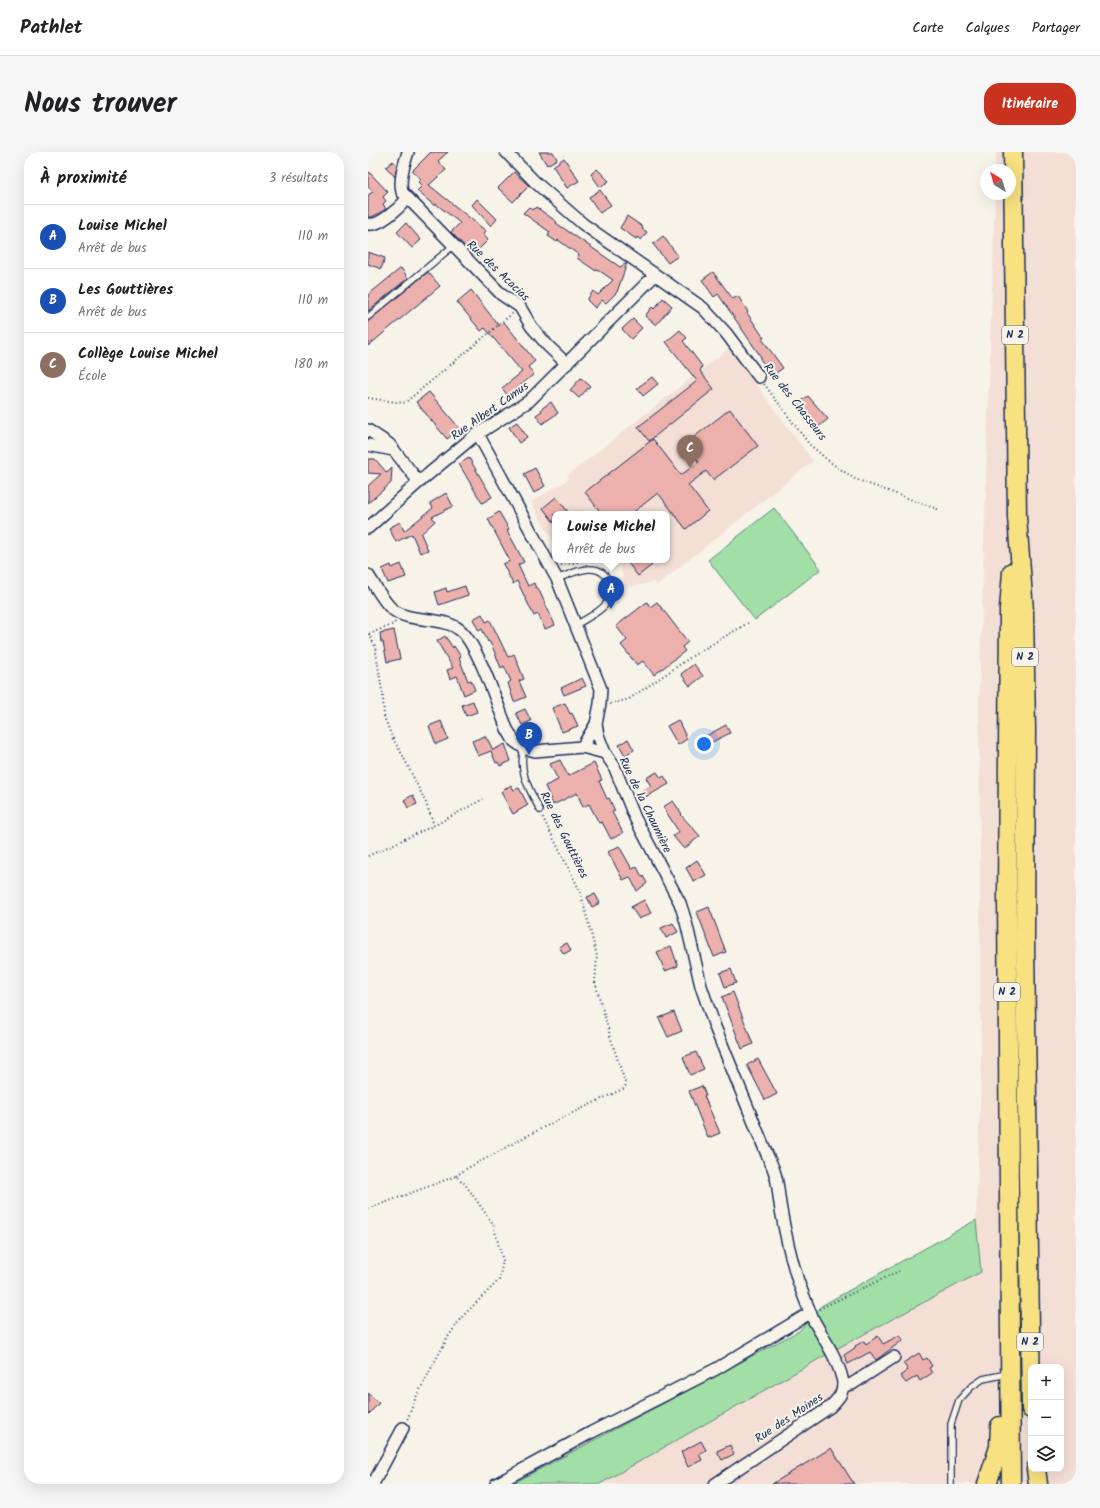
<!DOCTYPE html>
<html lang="fr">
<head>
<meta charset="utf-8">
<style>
	:root { --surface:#fff; --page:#f6f6f6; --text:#202124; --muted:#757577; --line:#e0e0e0; --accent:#c8321e }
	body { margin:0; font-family:Kalam,sans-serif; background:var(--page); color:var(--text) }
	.controls { position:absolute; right:12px; bottom:12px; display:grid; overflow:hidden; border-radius:8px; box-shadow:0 4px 16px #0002 }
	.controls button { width:36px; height:36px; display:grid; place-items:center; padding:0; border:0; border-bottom:1px solid var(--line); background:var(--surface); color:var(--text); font:20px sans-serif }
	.compass { position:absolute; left:612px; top:12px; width:36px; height:36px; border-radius:50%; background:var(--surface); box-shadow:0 4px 16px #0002; rotate:322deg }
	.you { position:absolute; left:336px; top:592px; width:14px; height:14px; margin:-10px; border:3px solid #fff; border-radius:50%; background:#1a73e8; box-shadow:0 0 0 6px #1a73e833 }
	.badge { display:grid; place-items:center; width:26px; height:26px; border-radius:50%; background:var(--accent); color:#fff; font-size:13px; font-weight:700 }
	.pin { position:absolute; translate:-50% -33px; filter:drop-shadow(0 1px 2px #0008) }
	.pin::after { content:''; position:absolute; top:21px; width:14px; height:12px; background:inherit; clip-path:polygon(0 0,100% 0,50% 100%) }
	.popup { position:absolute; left:184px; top:359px; width:118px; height:52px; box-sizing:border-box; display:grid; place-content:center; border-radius:8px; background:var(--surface); filter:drop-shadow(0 1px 3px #0005); font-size:13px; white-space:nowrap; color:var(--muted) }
	.popup b { font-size:15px; color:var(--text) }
	.popup::after { content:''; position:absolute; left:50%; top:100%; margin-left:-8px; border:8px solid transparent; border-top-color:var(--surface) }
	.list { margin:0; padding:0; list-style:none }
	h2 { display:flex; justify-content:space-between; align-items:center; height:52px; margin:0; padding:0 16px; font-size:17px }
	h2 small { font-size:13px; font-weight:400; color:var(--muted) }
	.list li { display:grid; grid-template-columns:26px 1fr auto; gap:12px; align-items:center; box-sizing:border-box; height:64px; padding:0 16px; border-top:1px solid var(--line) }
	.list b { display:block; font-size:15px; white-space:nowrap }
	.list p { margin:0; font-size:13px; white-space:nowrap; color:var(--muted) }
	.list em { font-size:13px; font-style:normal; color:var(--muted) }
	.icon { flex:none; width:22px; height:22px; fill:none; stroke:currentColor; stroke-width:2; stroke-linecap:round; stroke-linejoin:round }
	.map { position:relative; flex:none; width:708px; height:1332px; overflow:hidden; border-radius:16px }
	header { display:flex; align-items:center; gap:24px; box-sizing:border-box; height:56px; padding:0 20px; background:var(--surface); border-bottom:1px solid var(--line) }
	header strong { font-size:19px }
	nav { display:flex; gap:22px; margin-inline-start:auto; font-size:14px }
	.intro { display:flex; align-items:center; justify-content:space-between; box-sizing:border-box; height:96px; padding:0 24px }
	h1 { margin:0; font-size:28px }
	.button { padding:10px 18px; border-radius:16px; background:var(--accent); color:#fff; font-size:14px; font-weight:700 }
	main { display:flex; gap:24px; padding:0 24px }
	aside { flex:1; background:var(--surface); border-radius:16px; box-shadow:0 4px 16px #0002 }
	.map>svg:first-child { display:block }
	.built { fill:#f4dfd6; fill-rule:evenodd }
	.green { fill:#a2dfa6; stroke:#5e8782 }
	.building { fill:#edb1ad; stroke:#1b2f5e }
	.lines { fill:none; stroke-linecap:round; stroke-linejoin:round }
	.service-casing { stroke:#1b2f5e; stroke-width:8 }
	.minor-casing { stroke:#1b2f5e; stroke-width:14 }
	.trunk-casing { stroke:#1b2f5e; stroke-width:21 }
	.path { stroke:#1b2f5e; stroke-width:2; stroke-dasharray:1 3; stroke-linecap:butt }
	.service { stroke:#f7f3e8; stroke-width:5.5 }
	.minor { stroke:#f7f3e8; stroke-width:11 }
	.trunk { stroke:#f8e181; stroke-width:18 }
	.labels { text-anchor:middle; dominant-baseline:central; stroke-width:4; stroke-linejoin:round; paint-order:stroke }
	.shield { fill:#f7f3e8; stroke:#5d6a87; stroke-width:1 }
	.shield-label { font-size:11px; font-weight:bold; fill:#1b2f5e }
	.street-label { font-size:12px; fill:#1b2f5e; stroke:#f7f3e8 }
</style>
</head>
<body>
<header>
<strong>Pathlet</strong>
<nav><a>Carte</a><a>Calques</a><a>Partager</a></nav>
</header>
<div class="intro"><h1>Nous trouver</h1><a class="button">Itinéraire</a></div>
<main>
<aside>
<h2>À proximité<small>3 résultats</small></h2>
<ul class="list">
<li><span class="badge" style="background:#1a4fb4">A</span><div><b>Louise Michel</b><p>Arrêt de bus</p></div><em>110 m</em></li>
<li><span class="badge" style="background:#1a4fb4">B</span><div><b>Les Gouttières</b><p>Arrêt de bus</p></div><em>110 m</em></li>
<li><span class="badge" style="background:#8d6e63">C</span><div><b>Collège Louise Michel</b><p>École</p></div><em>180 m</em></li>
</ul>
</aside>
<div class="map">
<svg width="708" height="1332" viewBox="0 0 708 1332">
	<rect width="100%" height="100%" fill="#f7f3e8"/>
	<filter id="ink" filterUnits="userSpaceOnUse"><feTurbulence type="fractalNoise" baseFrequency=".025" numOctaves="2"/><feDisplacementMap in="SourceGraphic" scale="8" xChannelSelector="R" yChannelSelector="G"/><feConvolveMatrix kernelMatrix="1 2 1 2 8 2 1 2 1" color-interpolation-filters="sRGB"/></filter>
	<g filter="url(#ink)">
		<g class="built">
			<path d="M 628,0 L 708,0 L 708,1332 L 232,1332 L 472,1195 L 613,1120 L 608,1068 L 613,923 L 611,548 L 627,42 L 642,42 L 642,18 L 627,18 ZM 663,1215 L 693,1215 L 693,1317 L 663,1317 Z"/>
			<polygon points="361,196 445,309 289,433 285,430 258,436 252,414 246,408 299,408 299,362 187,362 187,393 163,350 201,327 199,324"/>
		</g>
		<g class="green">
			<polygon points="406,356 453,417 387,468 340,408"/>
			<polygon points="608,1068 613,1120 472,1195 232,1332 144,1332 431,1179 453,1154"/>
		</g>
		<g class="building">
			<polygon points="63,0 80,0 70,9 78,18 61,33 118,79 115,82 120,88 105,103 83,80 92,71 68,52 67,54 49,39 54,34 50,30 53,27 44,19"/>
			<polygon points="171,0 185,0 189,7 179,13"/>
			<polygon points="196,6 211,29 199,36 185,14"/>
			<polygon points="25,9 29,14 27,25 18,15"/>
			<polygon points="229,17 241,29 232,35 223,22"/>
			<polygon points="0,19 20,40 15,45 18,49 15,52 18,57 4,65 0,65 0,43 5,40 0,34"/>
			<polygon points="146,20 161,34 145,50 130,36"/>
			<polygon points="232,38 243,53 232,61 221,45"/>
			<polygon points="109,47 129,67 123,74 104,53"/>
			<polygon points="161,55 165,58 168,55 189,70 188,71 252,115 259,111 249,140 238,151 234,148 227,156 219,148 225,139 230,143 245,128 229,117 228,119 209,106 211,103 190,88 189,90 180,84 182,80 155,61"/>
			<polygon points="259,64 275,75 274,77 279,80 273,88 269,85 268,87 252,76"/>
			<polygon points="38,71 53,88 44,96 29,80"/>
			<polygon points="295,84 310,104 300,111 285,92"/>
			<polygon points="0,100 17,106 13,117 0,112"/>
			<polygon points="33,116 40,126 0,159 0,143"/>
			<polygon points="60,120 72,134 0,194 0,169"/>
			<polygon points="345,120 365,147 370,144 380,160 379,161 396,186 394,187 415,216 405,223 392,207 393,205 350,142 346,145 334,128"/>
			<polygon points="103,138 131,174 136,170 167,209 160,215 166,222 140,244 134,236 154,220 117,176 113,179 89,150"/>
			<polygon points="295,146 304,154 288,173 277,164 284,155 286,157"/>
			<polygon points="265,167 274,176 263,187 254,177"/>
			<polygon points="312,178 319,186 315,189 334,214 332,219 346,237 281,289 270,275 329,229 298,190"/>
			<polygon points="284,225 290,232 275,244 269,236"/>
			<polygon points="213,226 222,234 211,246 202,238"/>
			<polygon points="61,240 92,277 79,287 48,250"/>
			<polygon points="440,244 460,267 449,276 429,252"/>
			<polygon points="183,250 190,261 174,272 168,263 174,259 173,257"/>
			<polygon points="362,257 390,294 345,328 338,319 320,333 340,359 318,377 290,341 263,362 234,362 217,340 285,287 313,323 331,310 317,292"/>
			<polygon points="149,270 159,285 151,291 141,275"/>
			<polygon points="101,306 124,345 114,351 91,312"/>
			<polygon points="0,307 7,307 19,321 24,316 23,331 0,351 0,334 13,322 0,321"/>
			<polygon points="167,316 177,334 166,341 156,322"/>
			<polygon points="78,341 85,354 64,365 67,369 53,382 60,398 52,401 44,382 28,390 21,376 32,370 36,379 65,356 62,351"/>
			<polygon points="188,345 202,362 187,362 187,372 175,356"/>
			<polygon points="131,360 141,377 139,378 156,410 150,413 160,434 166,431 168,436 170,436 187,473 177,477 170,462 166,464 149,429 145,432 135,412 142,409 120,367"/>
			<polygon points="264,408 280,408 284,413 270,424 260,411"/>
			<polygon points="33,412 38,425 20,431 14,417 23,413 24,416"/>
			<polygon points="97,434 100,443 71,453 67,440 78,436 79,440"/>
			<polygon points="279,450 282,455 289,450 320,490 314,495 317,499 286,523 275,509 269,513 253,493 259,488 248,474"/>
			<polygon points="114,462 118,470 122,468 140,505 146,502 156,527 151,529 158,545 146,550 140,531 143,529 136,514 133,516 125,496 121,489 120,490 114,477 111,479 105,467"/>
			<polygon points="26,478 32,507 19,510 15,490 13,490 12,481"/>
			<polygon points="77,484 85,496 86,494 93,505 91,506 100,529 103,528 107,538 96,543 89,524 82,527 79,518 85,516 69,489"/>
			<polygon points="326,512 335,524 322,534 313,522"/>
			<polygon points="214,526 218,534 196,543 193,536"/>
			<polygon points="105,549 109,560 98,564 94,553"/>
			<polygon points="197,551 202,562 204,561 210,574 194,580 184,556"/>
			<polygon points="157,557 163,569 154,573 148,561"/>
			<polygon points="310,568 319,587 310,593 299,574"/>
			<polygon points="73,569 80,587 68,592 61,574"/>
			<polygon points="358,573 362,581 342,591 338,584"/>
			<polygon points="117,584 119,588 120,588 125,598 137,592 143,609 132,614 130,610 128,611 123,599 110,604 104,589"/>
			<polygon points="260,587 266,598 257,603 251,593"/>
			<polygon points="192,608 200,624 226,611 234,628 231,629 239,647 241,646 247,659 244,660 255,681 243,687 234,670 231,671 221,652 215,655 209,641 185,653 177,634 190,628 182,612"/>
			<polygon points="289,620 293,626 296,624 301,632 272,648 269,642 283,634 278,626"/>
			<polygon points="143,633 146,638 151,636 160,653 145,662 133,640"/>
			<polygon points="45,643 49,652 40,656 36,648"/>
			<polygon points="305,649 314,662 313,663 332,684 316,697 305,684 311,680 295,655"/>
			<polygon points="251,694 264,717 269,715 274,725 275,724 279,731 269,739 262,725 255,728 240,700"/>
			<polygon points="329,708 338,723 326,730 318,716"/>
			<polygon points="227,742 232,751 224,755 219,745"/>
			<polygon points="276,748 283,761 271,767 263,755"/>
			<polygon points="341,755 358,800 346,805 329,760"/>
			<polygon points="305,771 310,780 298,786 293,776"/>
			<polygon points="199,791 203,798 196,802 191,795"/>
			<polygon points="303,794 310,814 297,819 289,800"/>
			<polygon points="363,817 368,831 357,835 352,821"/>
			<polygon points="365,840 385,892 374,897 354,845"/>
			<polygon points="306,860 314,879 300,885 291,866"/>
			<polygon points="328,900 336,917 322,923 315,905"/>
			<polygon points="390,907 409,942 397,948 379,913"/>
			<polygon points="334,934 338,944 336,944 352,981 340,986 321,939"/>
			<polygon points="532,1183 535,1188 508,1208 502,1200 480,1212 476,1203 487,1196 487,1194 496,1189 498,1192 510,1184 515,1192"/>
			<polygon points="551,1201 555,1208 559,1206 564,1214 561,1216 564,1221 552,1229 549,1224 538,1231 532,1224 540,1218 535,1211"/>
			<polygon points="0,1241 11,1251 0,1263"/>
			<polygon points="333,1289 338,1298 331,1302 334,1308 320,1315 313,1300"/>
			<polygon points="362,1293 366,1302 354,1308 349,1299"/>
			<polygon points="463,1296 486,1332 404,1332"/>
		</g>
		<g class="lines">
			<g class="service-casing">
				<g id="service">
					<polyline points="0,165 85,94"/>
					<path d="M 189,427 C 206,420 233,406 242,432 C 244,439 242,446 238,452 C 231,461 217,467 208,473"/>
					<path d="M 156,596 C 150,619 161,637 172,658"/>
					<polyline points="583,1332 583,1272 591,1248 603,1235 615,1227 634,1223"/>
				</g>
			</g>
			<g class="minor-casing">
				<g id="minor">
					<path d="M 40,0 C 36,13 31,27 34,40 L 134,143 L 152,155 L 163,174 L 180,194 L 199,212"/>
					<polyline points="138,0 167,30 215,72 335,156 358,181 391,225"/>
					<path d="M 0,72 C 11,75 32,55 39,47"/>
					<polyline points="0,278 21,292 51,330"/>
					<polyline points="110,282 189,427 233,537 232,552 228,572 230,583 237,601"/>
					<polyline points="0,293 25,298"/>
					<polyline points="0,376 51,330 105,285 161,249 287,123"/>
					<path d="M 0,423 C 6,432 15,449 23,456 C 40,472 74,463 92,478 C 109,491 130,554 139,577 L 146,589 L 156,596 L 167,599 L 214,595 L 237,601 L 246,614 L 267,666 L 312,751 L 318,770 L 333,834 L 347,875 L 400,1005 C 411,1025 409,1036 413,1058 C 417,1081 423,1106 430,1129 C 435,1142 440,1156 446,1169 C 456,1187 469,1206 474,1226 C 478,1239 470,1247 462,1255 L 347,1332"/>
					<polyline points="214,595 228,572"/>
					<polyline points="475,1234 484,1232 526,1205"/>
					<polyline points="5,1332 35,1276"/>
					<polyline points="128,1332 224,1280 348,1217 442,1161"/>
				</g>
			</g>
			<g class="trunk-casing">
				<g id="trunk">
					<polyline points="645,0 649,365 656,459 658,578 657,792 663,1257"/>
					<polyline points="668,1317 670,1332"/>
					<polyline points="619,1332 631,1295 632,1274"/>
					<polyline points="643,1332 639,746 641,457 644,420"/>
				</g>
			</g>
			<g class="path">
				<polyline points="396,232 441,292 462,310 487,327 572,358"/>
				<polyline points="0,246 35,251 38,250 145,161"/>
				<polyline points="193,413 210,410"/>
				<polyline points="1,482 7,494 15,545 16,565 25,587 35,604 58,651 66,673"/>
				<polyline points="1,482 26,472 27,470"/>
				<polyline points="242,552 261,547 329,501 380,471"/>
				<polyline points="0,704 69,672 115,647"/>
				<path d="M 88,1024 C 101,1014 114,1009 128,1001 C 170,977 212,957 255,937 L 258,933 L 243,887 L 227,830 L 229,804 L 212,739 L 174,664"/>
				<polyline points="0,1057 88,1024 97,1032 125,1072 135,1109 131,1128 93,1166 80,1185 48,1245 39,1268"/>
				<polyline points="451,1157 531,1119"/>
			</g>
			<use href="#service" class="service"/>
			<use href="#minor" class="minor"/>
			<use href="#trunk" class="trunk"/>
		</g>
	</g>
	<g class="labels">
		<g class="shield">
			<rect x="634" y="174" width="26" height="18" rx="3"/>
			<rect x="644" y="496" width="26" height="18" rx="3"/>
			<rect x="626" y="831" width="26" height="18" rx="3"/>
			<rect x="649" y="1181" width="26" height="18" rx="3"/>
		</g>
		<g class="shield-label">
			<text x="647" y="183">N 2</text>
			<text x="657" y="505">N 2</text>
			<text x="639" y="840">N 2</text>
			<text x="662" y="1190">N 2</text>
		</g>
		<g class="street-label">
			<text transform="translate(130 119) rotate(44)">Rue des Acacias</text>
			<text transform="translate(427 250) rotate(52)">Rue des Chasseurs</text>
			<text transform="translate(122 259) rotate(-35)">Rue Albert Camus</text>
			<text transform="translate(277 653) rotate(64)">Rue de la Chaumière</text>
			<text transform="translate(196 683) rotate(64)">Rue des Gouttières</text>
			<text transform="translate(421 1266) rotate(-34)">Rue des Moines</text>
		</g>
	</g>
</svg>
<div class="controls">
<button>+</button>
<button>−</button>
<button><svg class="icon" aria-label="layers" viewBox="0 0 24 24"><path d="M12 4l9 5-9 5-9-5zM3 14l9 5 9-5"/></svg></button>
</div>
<svg class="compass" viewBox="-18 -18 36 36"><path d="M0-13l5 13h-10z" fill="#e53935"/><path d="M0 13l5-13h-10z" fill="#757577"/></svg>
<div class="you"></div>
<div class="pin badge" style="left:243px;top:457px;background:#1a4fb4">A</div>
<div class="popup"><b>Louise Michel</b>Arrêt de bus</div>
<div class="pin badge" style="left:161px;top:603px;background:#1a4fb4">B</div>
<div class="pin badge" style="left:322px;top:316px;background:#8d6e63">C</div>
</div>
</main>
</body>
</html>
